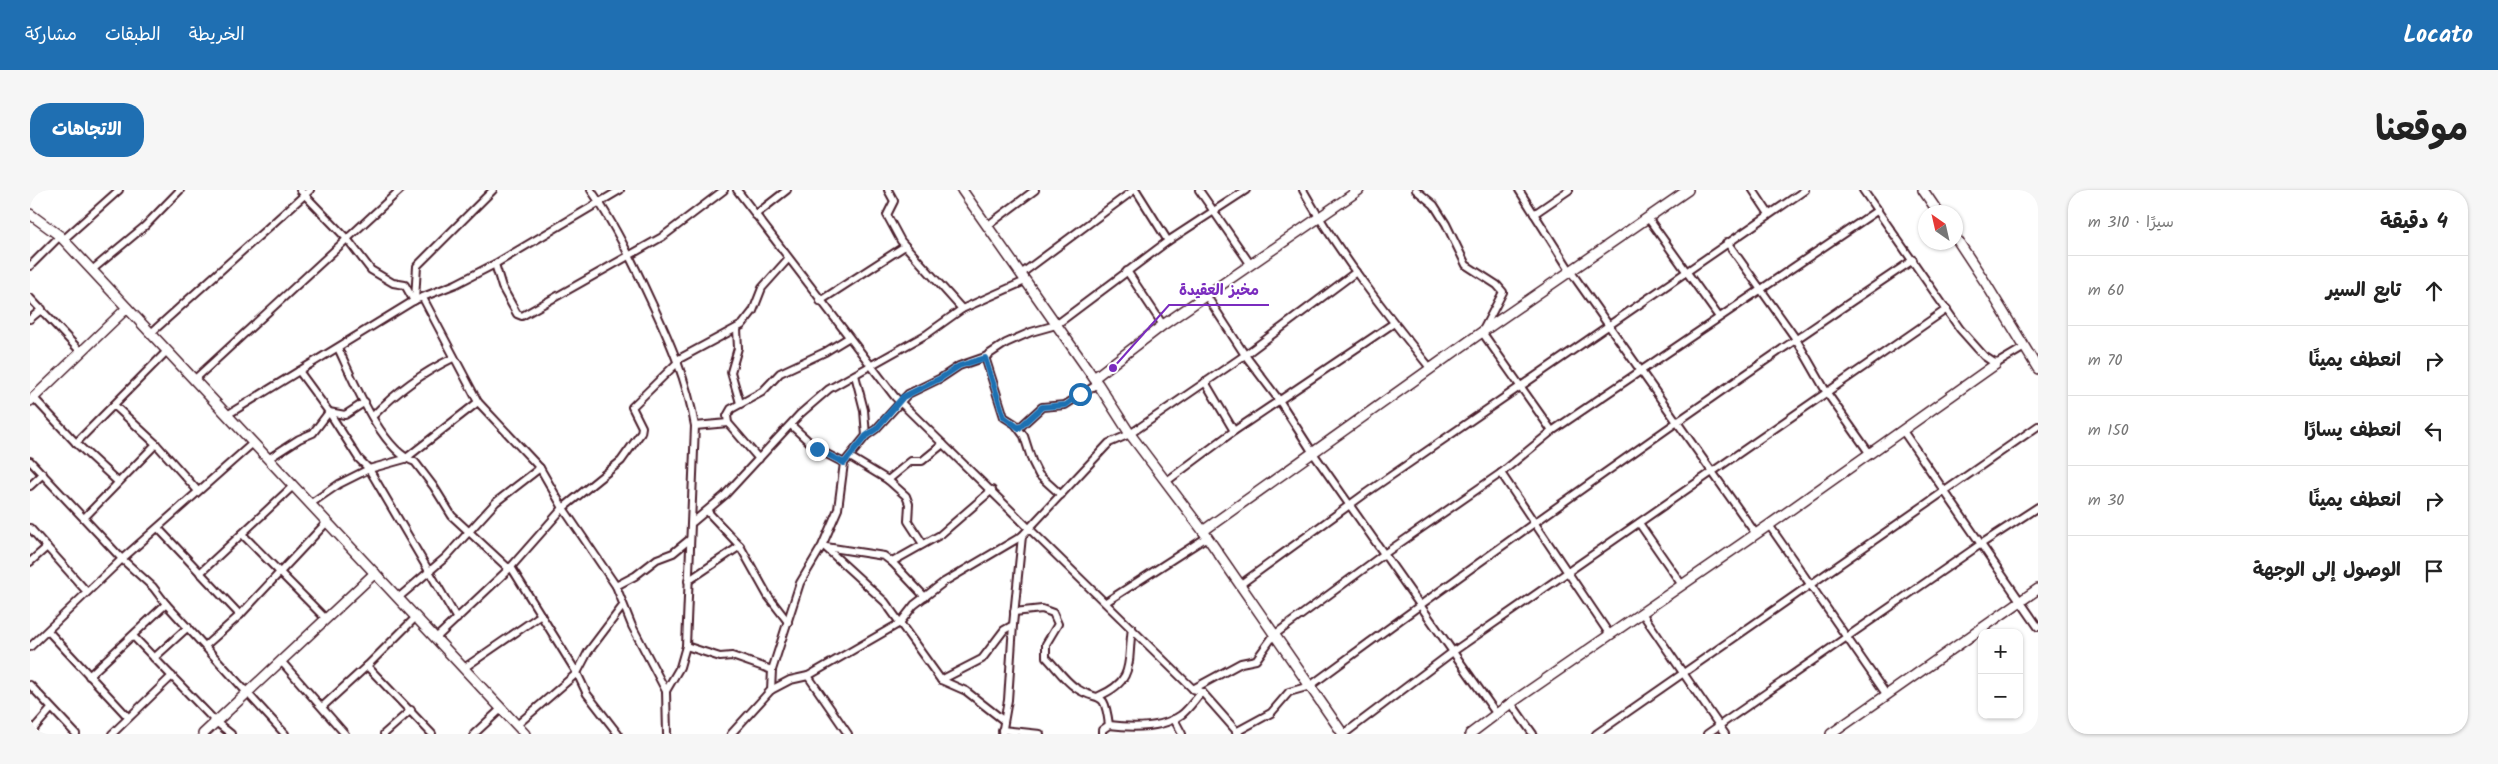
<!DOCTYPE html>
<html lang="ar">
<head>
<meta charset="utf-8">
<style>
	:root { --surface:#fff; --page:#f6f6f6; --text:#222; --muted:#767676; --line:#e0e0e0; --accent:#1f6fb2 }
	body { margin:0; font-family:Kalam,"Playpen Sans Arabic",sans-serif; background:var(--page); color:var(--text); direction:rtl }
	.controls { position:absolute; right:15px; bottom:15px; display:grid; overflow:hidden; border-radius:10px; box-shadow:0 1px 4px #0004 }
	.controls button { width:45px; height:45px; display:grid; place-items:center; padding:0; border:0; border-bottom:1px solid var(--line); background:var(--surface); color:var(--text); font:25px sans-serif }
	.compass { position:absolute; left:1888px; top:15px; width:45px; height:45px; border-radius:50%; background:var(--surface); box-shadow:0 1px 4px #0004; rotate:326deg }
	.stop { position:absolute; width:15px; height:15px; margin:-11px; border:4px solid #1f6fb2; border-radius:50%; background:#fff }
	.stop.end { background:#1f6fb2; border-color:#fff; box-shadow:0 1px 5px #0008 }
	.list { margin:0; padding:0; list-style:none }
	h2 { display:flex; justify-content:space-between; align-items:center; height:65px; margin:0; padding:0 20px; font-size:21px }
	h2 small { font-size:16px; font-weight:400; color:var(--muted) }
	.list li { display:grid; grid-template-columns:32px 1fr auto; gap:15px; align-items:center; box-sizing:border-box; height:70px; padding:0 20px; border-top:1px solid var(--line) }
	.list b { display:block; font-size:19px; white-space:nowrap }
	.list em { font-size:16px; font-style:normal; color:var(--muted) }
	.icon { flex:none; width:28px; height:28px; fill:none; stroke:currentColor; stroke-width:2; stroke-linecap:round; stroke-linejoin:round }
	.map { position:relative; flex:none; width:2008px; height:544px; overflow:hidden; direction:ltr; border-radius:20px }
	header { display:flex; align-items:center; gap:30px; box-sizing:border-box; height:70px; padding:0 25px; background:var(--accent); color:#fff }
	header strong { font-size:24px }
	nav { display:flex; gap:28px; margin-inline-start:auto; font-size:18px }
	.intro { display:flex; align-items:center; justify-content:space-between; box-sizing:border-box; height:120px; padding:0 30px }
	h1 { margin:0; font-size:35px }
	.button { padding:12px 22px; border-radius:20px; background:var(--accent); color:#fff; font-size:18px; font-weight:700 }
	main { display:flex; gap:30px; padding:0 30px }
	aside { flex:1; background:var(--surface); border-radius:20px; box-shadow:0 1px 4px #0004 }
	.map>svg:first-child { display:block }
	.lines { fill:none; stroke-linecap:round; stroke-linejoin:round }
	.street-casing { stroke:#4a1f2b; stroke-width:10 }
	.secondary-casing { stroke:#4a1f2b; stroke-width:12 }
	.street { stroke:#fff; stroke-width:6 }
	.secondary { stroke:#fff; stroke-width:9 }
	.route { stroke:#1f6fb2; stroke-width:6 }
	.leader { fill:none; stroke:#7b2cbf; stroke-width:2 }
	.callout-dot { fill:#7b2cbf; stroke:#fff; stroke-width:2 }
	.callout-label { font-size:15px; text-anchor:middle; font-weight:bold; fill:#7b2cbf; stroke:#fff; stroke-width:4; stroke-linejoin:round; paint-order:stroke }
</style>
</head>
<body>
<header>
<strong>Locato</strong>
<nav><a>الخريطة</a><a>الطبقات</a><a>مشاركة</a></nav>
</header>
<div class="intro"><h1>موقعنا</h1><a class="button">الاتجاهات</a></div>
<main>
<aside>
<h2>4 دقيقة<small>سيرًا · 310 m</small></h2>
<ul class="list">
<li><svg class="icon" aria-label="ahead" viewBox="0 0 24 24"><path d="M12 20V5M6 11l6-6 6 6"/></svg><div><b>تابع السير</b></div><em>60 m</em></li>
<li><svg class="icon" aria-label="right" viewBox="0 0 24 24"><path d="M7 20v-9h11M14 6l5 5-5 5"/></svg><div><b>انعطف يمينًا</b></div><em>70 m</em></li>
<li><svg class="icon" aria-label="left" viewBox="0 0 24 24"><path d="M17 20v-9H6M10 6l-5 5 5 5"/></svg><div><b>انعطف يسارًا</b></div><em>150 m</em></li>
<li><svg class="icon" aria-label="right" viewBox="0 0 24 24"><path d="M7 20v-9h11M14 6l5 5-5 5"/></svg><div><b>انعطف يمينًا</b></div><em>30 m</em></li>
<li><svg class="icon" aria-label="arrive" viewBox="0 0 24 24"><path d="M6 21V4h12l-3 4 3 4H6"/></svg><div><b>الوصول إلى الوجهة</b></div></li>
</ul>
</aside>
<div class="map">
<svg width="2008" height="544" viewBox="0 0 2008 544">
	<rect width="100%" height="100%" fill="#fff"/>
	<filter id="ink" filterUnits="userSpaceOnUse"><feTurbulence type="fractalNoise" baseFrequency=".02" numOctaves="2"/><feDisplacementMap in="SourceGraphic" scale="10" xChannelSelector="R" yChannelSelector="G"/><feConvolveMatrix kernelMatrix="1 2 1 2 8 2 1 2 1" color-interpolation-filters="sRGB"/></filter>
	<g filter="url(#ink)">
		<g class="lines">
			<g class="street-casing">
				<g id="street">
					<polyline points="270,0 318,50 341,80 363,93 375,95 384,111"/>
					<path d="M 561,0 C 584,33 602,70 619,107 C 639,149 657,190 665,236 L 656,456 L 650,477 L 636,501 L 637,544"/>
					<polyline points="707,0 865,207 1163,499 1172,502 1209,544"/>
					<polyline points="858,0 864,11 857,25 871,51 932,119"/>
					<polyline points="1106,0 1138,51"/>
					<polyline points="1169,0 1221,75"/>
					<path d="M 1273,0 C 1309,64 1355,122 1401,179"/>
					<polyline points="1386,0 1404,15 1416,34 1436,75 1467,95 1473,102 1452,142 1522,241"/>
					<polyline points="1489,0 1541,82 1726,344"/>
					<polyline points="1723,0 1739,24"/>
					<polyline points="1833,0 1930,139 1954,166 1966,174 1993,158"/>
					<polyline points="0,1 1,0"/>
					<polyline points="1504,24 1539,0"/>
					<polyline points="725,25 757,0"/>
					<polyline points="1618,28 1689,127"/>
					<polyline points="957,36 1005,0"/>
					<polyline points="33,50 89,0"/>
					<polyline points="1697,52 1766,149 1797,203 1840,264"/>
					<polyline points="465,74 472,97 487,124 492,126 632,47 694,0"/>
					<polyline points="0,76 30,46"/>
					<polyline points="62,80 115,36 150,0"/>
					<polyline points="1097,81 1133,135"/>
					<polyline points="991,84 1104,0"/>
					<polyline points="1176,105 1215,165 1249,210 1283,263 1466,523"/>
					<polyline points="0,108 51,162"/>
					<polyline points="393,108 448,212 510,278 533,318 586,396 602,436 636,501"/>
					<polyline points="385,110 387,76 463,0"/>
					<polyline points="790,111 875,56"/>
					<polyline points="0,129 12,119"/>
					<polyline points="707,139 708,158 701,182 710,213"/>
					<polyline points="121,143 280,0"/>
					<path d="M 308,158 C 323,189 351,261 385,272 L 404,297 L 422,326 L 477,377 L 481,377 L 547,483 L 557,504 L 588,544"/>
					<polyline points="955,167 974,227 985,234 994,246 1002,271 1009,285 1031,305"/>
					<polyline points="647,170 712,135 723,121 732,98 758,69"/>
					<polyline points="269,181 299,222 329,269 339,279 427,429"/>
					<polyline points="825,185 834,220 836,246"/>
					<polyline points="164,190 370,0"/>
					<polyline points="1175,192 1204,241"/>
					<polyline points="4,208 46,253 88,292"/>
					<polyline points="84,215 126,254 168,301"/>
					<polyline points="197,225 385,110 426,94 465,74 590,0"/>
					<path d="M 343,226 C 367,201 392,183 423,168"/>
					<polyline points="761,235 787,259 814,273"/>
					<polyline points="665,236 698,233"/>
					<polyline points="989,238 1012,217 1035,215 1068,194"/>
					<polyline points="1873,241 2008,437"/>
					<polyline points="46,253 137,161"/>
					<polyline points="820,267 858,290 876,306 879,314 878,331 893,354"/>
					<polyline points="238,269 269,249 283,243 299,222 315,225 335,212"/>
					<polyline points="729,269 698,233 697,226 701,219 732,202 750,183 795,162 818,148"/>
					<polyline points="0,271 92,369 123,397 136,414"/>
					<polyline points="1471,283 1580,445"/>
					<polyline points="858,290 881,271 892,271 913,254"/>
					<polyline points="1137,291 1204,241 1364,133"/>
					<polyline points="0,296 13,284"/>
					<polyline points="280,314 309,294 339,279 375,269 448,212"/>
					<polyline points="677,321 710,356 738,406 758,432"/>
					<polyline points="54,328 126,254"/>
					<polyline points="663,332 695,305 770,224 799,199 897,144 932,119 995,91"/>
					<polyline points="1609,333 1652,395"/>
					<polyline points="1739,335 1856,504"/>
					<polyline points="0,338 57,402"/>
					<polyline points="128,338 210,425"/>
					<polyline points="212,344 296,429"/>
					<polyline points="795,357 855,412 911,490 936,501 973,530"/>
					<polyline points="796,357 854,366 862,372 910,345 962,300"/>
					<polyline points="0,372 17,357"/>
					<polyline points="862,372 895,407"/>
					<polyline points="170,383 263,296"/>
					<polyline points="658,391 710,356"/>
					<polyline points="1211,394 1336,303 1775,0"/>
					<polyline points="586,396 605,386 627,369 643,363 659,350"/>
					<polyline points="368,408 416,367 466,312 510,278"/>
					<polyline points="1076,412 1177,347"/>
					<path d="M 984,422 L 1012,419 L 1023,423 L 1028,434 L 1016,454 L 1016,467 C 1025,476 1035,491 1046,498 C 1069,514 1074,496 1079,535"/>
					<polyline points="1612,423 1695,544"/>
					<polyline points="19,442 98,527"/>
					<polyline points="103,446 186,532 201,544"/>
					<polyline points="406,448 481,377 533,318 591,271 611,243 612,237 602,217 648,172"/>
					<polyline points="175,456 210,425 297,332"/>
					<polyline points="656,456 690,467 702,466 742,480"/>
					<polyline points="0,457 92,369 223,253"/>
					<polyline points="124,468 158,437"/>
					<polyline points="251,471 315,544"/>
					<polyline points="337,476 386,427"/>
					<polyline points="434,478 511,425"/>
					<polyline points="59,486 136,414 255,544"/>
					<polyline points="778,486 818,544"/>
					<polyline points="911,490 952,469 974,440 983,435"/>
					<polyline points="0,495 46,544"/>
					<polyline points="1163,499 1211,473 1226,470 1244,445 1354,364 1471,283 1522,241 1848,20"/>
					<polyline points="741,500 742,480 770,393 792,356 808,319 814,273 836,246 846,239 878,204 911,188 929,176 955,167 976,153 1001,142 1026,135 1138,51 1216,0"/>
					<path d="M 1069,506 C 1106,490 1097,472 1102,438"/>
					<polyline points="1481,513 1503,544"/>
					<polyline points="292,517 337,476 402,544"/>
					<polyline points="1144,529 1152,544"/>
					<polyline points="487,535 547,483 558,462 592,417"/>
					<polyline points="972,540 1010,544"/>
					<path d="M 1206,542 L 1241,523 L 1259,502 L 1280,496 C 1478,350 1679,207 1883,70"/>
					<polyline points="0,543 21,519"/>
					<polyline points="82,544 142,486"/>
					<polyline points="354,544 381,520"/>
					<polyline points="444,544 472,518"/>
					<polyline points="701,544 741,500 760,490 778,486 870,433 884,415 914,392 992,346 1079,253 1100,244 1215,165 1326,82"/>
					<polyline points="972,544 978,510 983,435 992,346"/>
					<path d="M 1072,544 L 1072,540 L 1079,535 C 1102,538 1131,539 1151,525 C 1159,519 1165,509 1172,502"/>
					<polyline points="1314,544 1424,461 1917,119"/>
					<polyline points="1566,544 2008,236"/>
					<polyline points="1677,544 1951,354 2008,317"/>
				</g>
			</g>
			<g class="secondary-casing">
				<g id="secondary">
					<polyline points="932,0 1068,194 1100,244 1173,341 1313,544"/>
					<polyline points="1893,0 1908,22"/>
					<polyline points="0,24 30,46 495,544"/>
					<polyline points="1926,48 1955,92 2008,179"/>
					<polyline points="1064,188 1133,135 1329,0"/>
					<polyline points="0,211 97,118"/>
					<polyline points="1173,341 1452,142 1658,0"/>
					<polyline points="173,544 345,383"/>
					<polyline points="1440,544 1481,513 1739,335 1966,174"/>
					<polyline points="1801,544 2008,399"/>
				</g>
			</g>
			<use href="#street" class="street"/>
			<use href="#secondary" class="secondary"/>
		</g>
	</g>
	<g class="lines" filter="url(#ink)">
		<polyline class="route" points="787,259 814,273 836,246 846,239 873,207 911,188 929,176 955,168 974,227 989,238 1012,217 1036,215 1050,204"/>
	</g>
	<path class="leader" d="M1083 178L1139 115H1239"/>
	<circle class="callout-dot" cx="1083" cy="178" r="5"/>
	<g class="callout-label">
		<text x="1189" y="105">مخبز العقيدة</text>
	</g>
</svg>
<div class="controls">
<button>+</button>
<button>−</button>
</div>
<svg class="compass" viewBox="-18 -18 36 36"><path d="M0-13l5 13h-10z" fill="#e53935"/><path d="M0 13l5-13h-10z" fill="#767676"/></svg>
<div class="stop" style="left:1050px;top:204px"></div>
<div class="stop end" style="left:787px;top:259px"></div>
</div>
</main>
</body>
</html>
